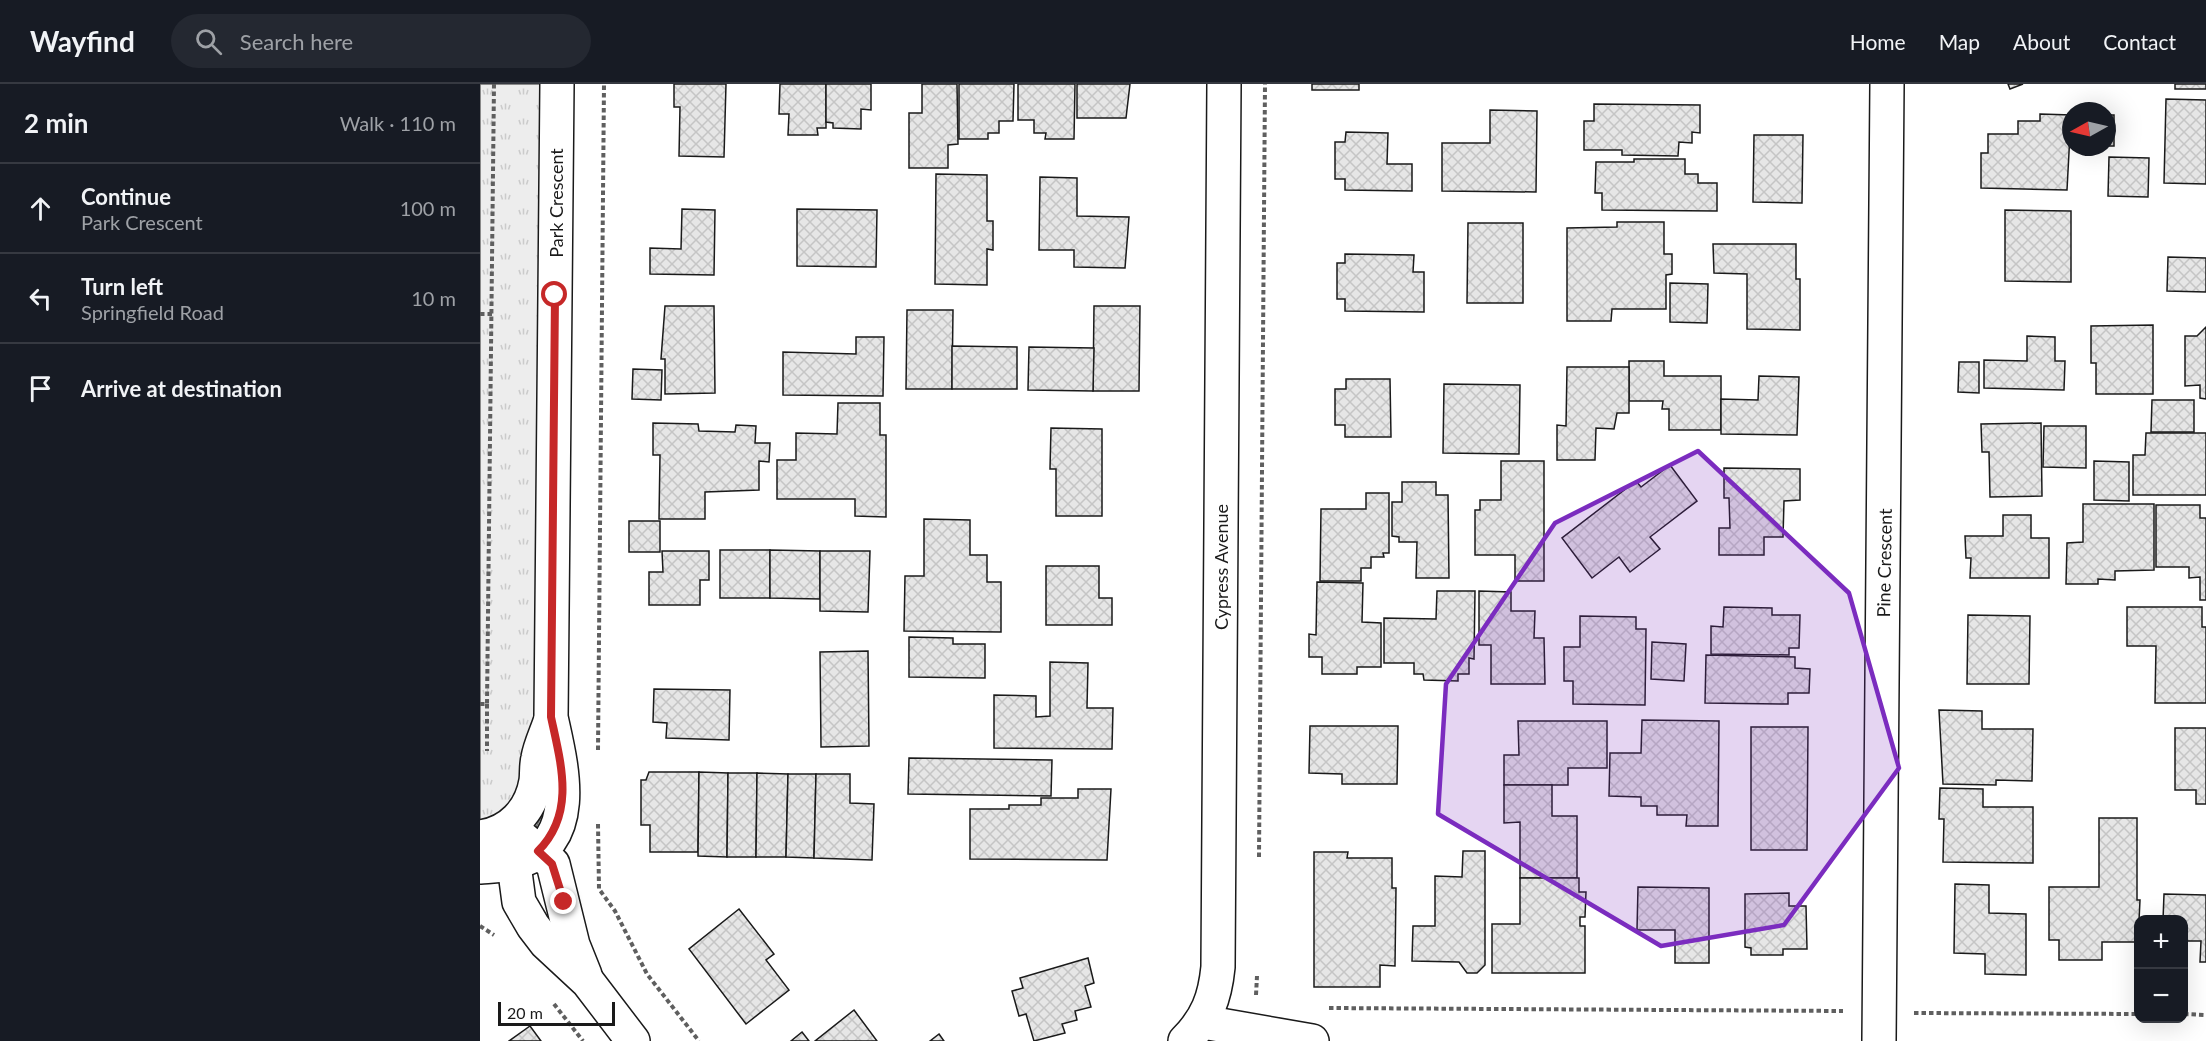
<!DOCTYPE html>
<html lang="en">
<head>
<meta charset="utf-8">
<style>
	:root { --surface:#171b24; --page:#242831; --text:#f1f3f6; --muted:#9ea1a6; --line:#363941 }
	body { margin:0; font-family:Lato,sans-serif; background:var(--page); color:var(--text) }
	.controls { position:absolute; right:18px; bottom:18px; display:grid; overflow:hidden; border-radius:12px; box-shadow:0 6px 24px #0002 }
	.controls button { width:54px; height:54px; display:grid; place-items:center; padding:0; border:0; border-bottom:2px solid var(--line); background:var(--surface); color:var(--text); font:30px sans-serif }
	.compass { position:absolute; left:1582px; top:18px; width:54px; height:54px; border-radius:50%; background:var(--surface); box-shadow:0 6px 24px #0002; rotate:262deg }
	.scale { position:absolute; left:18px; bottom:15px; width:117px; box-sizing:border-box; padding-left:6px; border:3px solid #1a1a1a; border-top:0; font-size:16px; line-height:21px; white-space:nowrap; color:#1a1a1a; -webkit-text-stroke:4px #fff; paint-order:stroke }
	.stop { position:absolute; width:18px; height:18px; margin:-14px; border:4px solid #c62828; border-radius:50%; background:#fff }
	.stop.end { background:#c62828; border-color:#fff; box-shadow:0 2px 6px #0008 }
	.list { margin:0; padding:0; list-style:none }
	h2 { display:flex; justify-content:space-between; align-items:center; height:78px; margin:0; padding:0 24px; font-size:26px }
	h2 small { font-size:20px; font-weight:400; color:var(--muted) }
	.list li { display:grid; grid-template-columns:39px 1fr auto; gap:18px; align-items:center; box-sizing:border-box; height:90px; padding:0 24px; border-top:2px solid var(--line) }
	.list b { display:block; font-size:22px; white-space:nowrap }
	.list p { margin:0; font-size:20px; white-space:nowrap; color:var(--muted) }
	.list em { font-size:20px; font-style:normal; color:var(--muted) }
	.icon { flex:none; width:33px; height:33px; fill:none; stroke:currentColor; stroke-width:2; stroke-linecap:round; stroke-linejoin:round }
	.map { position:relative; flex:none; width:1726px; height:957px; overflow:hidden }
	header { display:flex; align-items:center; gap:36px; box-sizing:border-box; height:84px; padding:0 30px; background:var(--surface); border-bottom:2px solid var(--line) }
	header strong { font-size:28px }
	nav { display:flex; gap:33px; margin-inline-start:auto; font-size:21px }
	.search { width:420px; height:54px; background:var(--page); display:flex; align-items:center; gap:15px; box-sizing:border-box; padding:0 21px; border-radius:33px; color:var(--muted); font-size:22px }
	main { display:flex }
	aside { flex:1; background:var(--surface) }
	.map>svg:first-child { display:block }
	.park { fill:url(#park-tufts); stroke:#6a6a6a; stroke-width:1.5 }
	.building { fill:url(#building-cross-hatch); stroke:#1a1a1a; stroke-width:1.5 }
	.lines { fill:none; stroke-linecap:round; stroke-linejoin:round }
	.minor-casing { stroke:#1a1a1a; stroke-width:36 }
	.path { stroke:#5f5f5f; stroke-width:4; stroke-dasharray:4.5 3; stroke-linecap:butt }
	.minor { stroke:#fff; stroke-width:33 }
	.route { stroke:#c62828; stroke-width:8 }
	.marked { fill:#7b2cbf; fill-opacity:0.2; stroke:#7b2cbf; stroke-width:4.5; stroke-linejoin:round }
	.labels { text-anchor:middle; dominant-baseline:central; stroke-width:4.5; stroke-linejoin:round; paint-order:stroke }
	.street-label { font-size:18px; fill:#1a1a1a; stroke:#fff }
</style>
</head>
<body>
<header>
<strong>Wayfind</strong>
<div class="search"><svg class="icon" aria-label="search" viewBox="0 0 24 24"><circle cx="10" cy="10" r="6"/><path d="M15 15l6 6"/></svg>Search here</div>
<nav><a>Home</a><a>Map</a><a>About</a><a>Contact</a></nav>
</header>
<main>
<aside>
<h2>2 min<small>Walk · 110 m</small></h2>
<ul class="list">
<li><svg class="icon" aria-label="ahead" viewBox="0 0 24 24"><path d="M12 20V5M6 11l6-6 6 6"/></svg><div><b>Continue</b><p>Park Crescent</p></div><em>100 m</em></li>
<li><svg class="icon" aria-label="left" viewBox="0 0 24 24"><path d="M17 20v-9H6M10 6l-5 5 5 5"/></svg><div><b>Turn left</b><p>Springfield Road</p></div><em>10 m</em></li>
<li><svg class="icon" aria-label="arrive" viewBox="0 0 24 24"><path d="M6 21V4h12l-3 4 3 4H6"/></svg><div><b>Arrive at destination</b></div></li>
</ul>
</aside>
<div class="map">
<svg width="1726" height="957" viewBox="0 0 1726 957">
	<defs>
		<pattern id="park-tufts" width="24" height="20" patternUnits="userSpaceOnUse" patternTransform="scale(1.5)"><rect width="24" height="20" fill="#ededed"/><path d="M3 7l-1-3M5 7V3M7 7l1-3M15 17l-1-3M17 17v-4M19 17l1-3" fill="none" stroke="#cbcbcb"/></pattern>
		<pattern id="building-cross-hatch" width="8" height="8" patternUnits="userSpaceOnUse" patternTransform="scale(1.5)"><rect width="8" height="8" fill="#e6e6e6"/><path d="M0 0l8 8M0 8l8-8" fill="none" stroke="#c5c5c5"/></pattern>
	</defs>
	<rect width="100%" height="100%" fill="#fff"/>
	<polygon class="park" points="0,0 77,0 67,721 55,745 0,769"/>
	<g class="building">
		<polygon points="194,0 246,0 244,73 199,72 200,23 194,23"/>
		<polygon points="300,0 346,0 346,44 337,44 338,51 308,51 309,30 299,30"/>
		<polygon points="346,0 391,0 391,26 381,25 381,45 353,44 353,39 346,38"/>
		<polygon points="442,0 477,0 478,60 468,61 468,84 429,84 429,29 442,29"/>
		<polygon points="479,0 534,0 533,37 519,37 519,49 508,49 508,55 479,55"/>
		<polygon points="538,0 595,0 594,55 565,55 566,49 554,49 554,36 538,36"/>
		<polygon points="597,0 650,0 646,34 597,34"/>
		<rect x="832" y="0" width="47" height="6"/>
		<polygon points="1528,0 1543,0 1530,5"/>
		<rect x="1695" y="0" width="31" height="5"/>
		<polygon points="1686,15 1726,16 1726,100 1684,99"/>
		<polygon points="1114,20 1220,21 1220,49 1212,48 1212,59 1199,58 1198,72 1142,71 1142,66 1104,66 1104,37 1114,37"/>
		<polygon points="1010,26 1057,27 1056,108 962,107 962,59 1010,59"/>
		<polygon points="1560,30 1591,31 1587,106 1501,104 1501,69 1508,69 1508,50 1538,50 1538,37 1560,37"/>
		<rect x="1627" y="31" width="7" height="31"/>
		<polygon points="866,48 908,49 907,80 932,80 932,107 865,106 865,95 855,95 855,58 865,58"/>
		<polygon points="1274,51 1323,51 1322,119 1273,118"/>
		<polygon points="1629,73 1669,74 1668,113 1628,112"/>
		<polygon points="1154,75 1205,75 1205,90 1218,90 1218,99 1237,99 1237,127 1122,126 1122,109 1115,109 1116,78 1154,78"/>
		<polygon points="456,90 507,91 507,137 513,137 513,166 507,165 507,201 455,200"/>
		<polygon points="560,93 597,94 597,132 649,133 645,184 594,183 594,166 559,166"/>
		<polygon points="202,125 235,126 234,191 170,190 170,164 201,165"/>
		<polygon points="317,125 397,126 396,183 317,182"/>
		<polygon points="1525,126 1591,127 1591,198 1525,197"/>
		<polygon points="1137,138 1184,138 1184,170 1192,170 1192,190 1186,191 1186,225 1132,225 1131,237 1087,237 1087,144 1137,143"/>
		<polygon points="988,139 1043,139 1043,219 987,219"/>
		<polygon points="1233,160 1316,160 1316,195 1320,195 1320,246 1267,245 1267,190 1234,189"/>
		<polygon points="865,170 934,171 933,188 944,188 944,228 865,227 865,215 857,215 857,179 865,179"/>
		<polygon points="1688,173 1726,174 1726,208 1687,207"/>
		<polygon points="1190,199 1228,200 1227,239 1190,238"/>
		<polygon points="185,222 234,222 235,309 185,310 185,275 181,275"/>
		<polygon points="614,222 660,222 659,307 613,307"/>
		<polygon points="427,226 473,226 472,305 426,305"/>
		<polygon points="1673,241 1673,310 1616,310 1616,279 1611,279 1611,242"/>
		<polygon points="1726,243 1726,315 1720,314 1720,301 1705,302 1705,252 1717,252"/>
		<polygon points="1547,252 1575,253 1575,277 1585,277 1584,306 1504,304 1504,276 1547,277"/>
		<polygon points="376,253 404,253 403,312 303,311 303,268 376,270"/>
		<polygon points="472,262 537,263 537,305 472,305"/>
		<polygon points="549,263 614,264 613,307 548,306"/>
		<polygon points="1149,277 1184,277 1184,292 1241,292 1241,346 1189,346 1189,325 1182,325 1183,317 1149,317"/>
		<polygon points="1479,278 1499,278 1499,309 1478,308"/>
		<polygon points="1087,283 1149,283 1149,329 1137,329 1134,345 1116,344 1115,376 1077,376 1077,341 1086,342"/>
		<polygon points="153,285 182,286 181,316 152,315"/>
		<polygon points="1279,292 1319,293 1317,351 1241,350 1241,315 1278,316"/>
		<polygon points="866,295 910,295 911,353 865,353 865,341 855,341 855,305 866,305"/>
		<polygon points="964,300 1040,301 1039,370 963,369"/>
		<polygon points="1672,316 1714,316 1714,348 1671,348"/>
		<polygon points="358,319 400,319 400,351 406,351 406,433 375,432 375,415 297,415 297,376 316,376 316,349 357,350"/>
		<polygon points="173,339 218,340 219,347 255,348 256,341 276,342 275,359 290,359 289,378 279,377 279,406 225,408 225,435 179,435 180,371 173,371"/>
		<polygon points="1561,339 1562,412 1510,413 1509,368 1502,368 1501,340"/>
		<polygon points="1564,342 1606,342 1606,384 1563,383"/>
		<polygon points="571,344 622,345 622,432 576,432 576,385 570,385"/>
		<polygon points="1666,349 1726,349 1726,411 1653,411 1653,371 1665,371"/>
		<polygon points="1021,377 1064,377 1064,497 1035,497 1035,471 995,471 995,426 1000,426 1000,416 1021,416"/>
		<polygon points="1614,377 1649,378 1649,417 1614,416"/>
		<polygon points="1190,381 1217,417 1170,453 1180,465 1150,488 1139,473 1112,494 1082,454 1156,397 1161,403"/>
		<polygon points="1244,384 1320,385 1320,416 1304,417 1303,453 1284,453 1284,471 1239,471 1239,444 1250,444 1249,414 1244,414"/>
		<polygon points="922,398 956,398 956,411 968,411 969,494 936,494 937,458 919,458 919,453 912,452 912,418 922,418"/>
		<polygon points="886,409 909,409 909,469 903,469 904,473 891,473 891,484 881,484 881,497 840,497 841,425 886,425"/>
		<polygon points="1603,420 1674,420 1674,486 1635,487 1635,496 1618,495 1618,500 1586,500 1587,459 1603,458"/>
		<polygon points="1676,421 1720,421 1720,434 1726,434 1726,516 1720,516 1720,493 1709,494 1709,483 1676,483"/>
		<polygon points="1523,431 1551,431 1551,454 1569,454 1569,494 1490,494 1491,474 1486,474 1485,452 1523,452"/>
		<polygon points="444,435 490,436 490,471 507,471 507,498 521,498 521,548 424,547 425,492 444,492"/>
		<rect x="149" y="437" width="31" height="31"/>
		<rect x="240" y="466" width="50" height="48"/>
		<polygon points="290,466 340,467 340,515 290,514"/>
		<polygon points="182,467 229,467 229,496 220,496 220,521 169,521 169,488 183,488"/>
		<polygon points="340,467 390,467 388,528 340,527"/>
		<polygon points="566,482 619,482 619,514 632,514 632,541 566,541"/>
		<polygon points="837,498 883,499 882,538 901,539 901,583 877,583 877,590 842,590 842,573 829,573 829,550 836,551"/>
		<polygon points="957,507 995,507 994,575 989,574 989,590 978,590 978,597 944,596 943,590 934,590 934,579 904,579 904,534 956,535"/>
		<polygon points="999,507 1031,508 1031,527 1055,527 1054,554 1064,554 1065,600 1011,600 1011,561 999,561"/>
		<polygon points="1244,523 1292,524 1292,531 1320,531 1319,564 1309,564 1309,571 1231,570 1231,542 1243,543"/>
		<polygon points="1647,523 1722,523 1722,543 1726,543 1726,619 1675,619 1676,562 1647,562"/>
		<polygon points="1488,531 1550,532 1549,600 1487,600"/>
		<polygon points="1100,532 1156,533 1156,545 1166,545 1165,621 1093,620 1093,597 1084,597 1084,563 1100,563"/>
		<polygon points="429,553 473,554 473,560 505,560 505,594 429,593"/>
		<polygon points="1172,558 1206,560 1204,597 1171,595"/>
		<polygon points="388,567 389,662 341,663 340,568"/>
		<polygon points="1226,571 1315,573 1315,584 1330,585 1329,609 1308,609 1308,620 1225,619"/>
		<polygon points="570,578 608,579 607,624 633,624 632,665 514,664 514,611 556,612 556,633 570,632"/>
		<polygon points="174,605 250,606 249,656 186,654 187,639 173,638"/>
		<polygon points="1459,626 1502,627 1502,645 1553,645 1552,697 1516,696 1516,701 1463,700"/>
		<polygon points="1162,636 1239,637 1238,742 1206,742 1207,731 1177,731 1177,722 1161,722 1161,713 1129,712 1130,669 1161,669"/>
		<polygon points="1038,637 1127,637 1127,684 1088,684 1088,701 1024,701 1024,671 1039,671"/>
		<polygon points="830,642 918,642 917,700 862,700 862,690 829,689"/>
		<polygon points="1271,643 1328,643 1327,766 1271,766"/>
		<polygon points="1695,644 1726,644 1726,720 1716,720 1716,706 1695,706"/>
		<polygon points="429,674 572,676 571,712 428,710"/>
		<polygon points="169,688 219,688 218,768 170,768 170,741 161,741 161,696 166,696"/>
		<polygon points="219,688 248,689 247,773 218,772"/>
		<polygon points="248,689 277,689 276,773 247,773"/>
		<polygon points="277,689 308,690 306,773 276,773"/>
		<polygon points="308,690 336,690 334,774 306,773"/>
		<polygon points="336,690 370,690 370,719 394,720 392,776 334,774"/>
		<polygon points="1024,701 1072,701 1072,732 1097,732 1097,794 1040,794 1040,738 1024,739"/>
		<polygon points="1460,704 1503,705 1503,723 1553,723 1553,779 1463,778 1464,735 1459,735"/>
		<polygon points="598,705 631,705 627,776 490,775 490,725 529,725 529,721 561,721 561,714 598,714"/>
		<polygon points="1619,734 1657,734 1657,816 1660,816 1658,858 1622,858 1622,876 1579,876 1579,856 1569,856 1569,803 1619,803"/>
		<polygon points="983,767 1005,767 1005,881 997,889 987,889 979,878 932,877 933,842 955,842 955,792 982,793"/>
		<polygon points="834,768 868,768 867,774 912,774 912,804 916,804 915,882 900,881 900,903 834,903"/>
		<polygon points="1040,794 1099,794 1099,808 1106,808 1105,833 1100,833 1100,842 1105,842 1105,889 1012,889 1012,840 1040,840"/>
		<polygon points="1475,800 1509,801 1509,829 1546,830 1546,891 1505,890 1505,870 1474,869"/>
		<polygon points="1158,803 1229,804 1229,879 1195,879 1195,846 1157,846"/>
		<polygon points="1309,809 1309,822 1326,822 1327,865 1303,865 1303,871 1271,871 1271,864 1265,863 1265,810"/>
		<polygon points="1684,810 1726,811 1726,878 1720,878 1721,857 1704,857 1704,836 1683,836"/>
		<polygon points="259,825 294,870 286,876 309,906 266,940 209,865"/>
		<polygon points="608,874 614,899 605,902 611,923 595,927 597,936 582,940 585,949 554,957 546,930 539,932 532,907 543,904 540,894"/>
		<polygon points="374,926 397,957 335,957"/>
		<polygon points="50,942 61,957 29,957"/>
		<polygon points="322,948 329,957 311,957"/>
		<polygon points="459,950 464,957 450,957"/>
	</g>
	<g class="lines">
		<g class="minor-casing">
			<g id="minor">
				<polyline points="29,743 39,818 53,842 66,859 108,898 153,957"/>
				<polyline points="40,752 73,780 93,861 105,891"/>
				<path d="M 0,753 C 30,749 51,727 56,697 C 57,690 56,681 58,674 C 60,662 66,650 70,638"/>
				<path d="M 0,783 C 13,782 29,782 41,777 C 102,755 81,679 71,633 L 77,0"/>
				<polyline points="723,938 832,957"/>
				<path d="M 705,957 C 727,935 735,914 738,883 L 744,0"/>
				<polyline points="1399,957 1407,0"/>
			</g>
		</g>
		<g class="path">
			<polyline points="0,230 12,230"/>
			<polyline points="0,620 7,620 14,0"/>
			<polyline points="7,620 7,667"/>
			<polyline points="118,666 124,0"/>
			<polyline points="118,740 119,805 135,827 167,890 219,957"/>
			<polyline points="779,773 785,0"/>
			<polyline points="0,842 14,851"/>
			<polyline points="776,911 777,892"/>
			<polyline points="74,920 103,957"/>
			<polyline points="849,924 1363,927"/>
			<polyline points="1434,929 1658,930"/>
			<polyline points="1704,930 1726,931"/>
		</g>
		<use href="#minor" class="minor"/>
	</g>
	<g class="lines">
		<path class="route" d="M 75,211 L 71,633 C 81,680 96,729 58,767 L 72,780 L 84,818"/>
	</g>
	<path class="marked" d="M 1218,367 L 1369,509 L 1419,684 L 1304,841 L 1181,862 L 958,730 L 966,600 L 1075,439 Z"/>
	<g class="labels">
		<g class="street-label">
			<text transform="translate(76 119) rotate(-90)">Park Crescent</text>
			<text transform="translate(1404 479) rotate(-89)">Pine Crescent</text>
			<text transform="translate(741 483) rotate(-90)">Cypress Avenue</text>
		</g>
	</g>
</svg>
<div class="controls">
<button>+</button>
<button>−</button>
</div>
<svg class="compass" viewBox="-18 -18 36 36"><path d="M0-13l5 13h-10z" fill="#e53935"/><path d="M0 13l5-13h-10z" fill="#9ea1a6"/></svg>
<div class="scale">20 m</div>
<div class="stop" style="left:75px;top:211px"></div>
<div class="stop end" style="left:84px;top:818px"></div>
</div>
</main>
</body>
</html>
